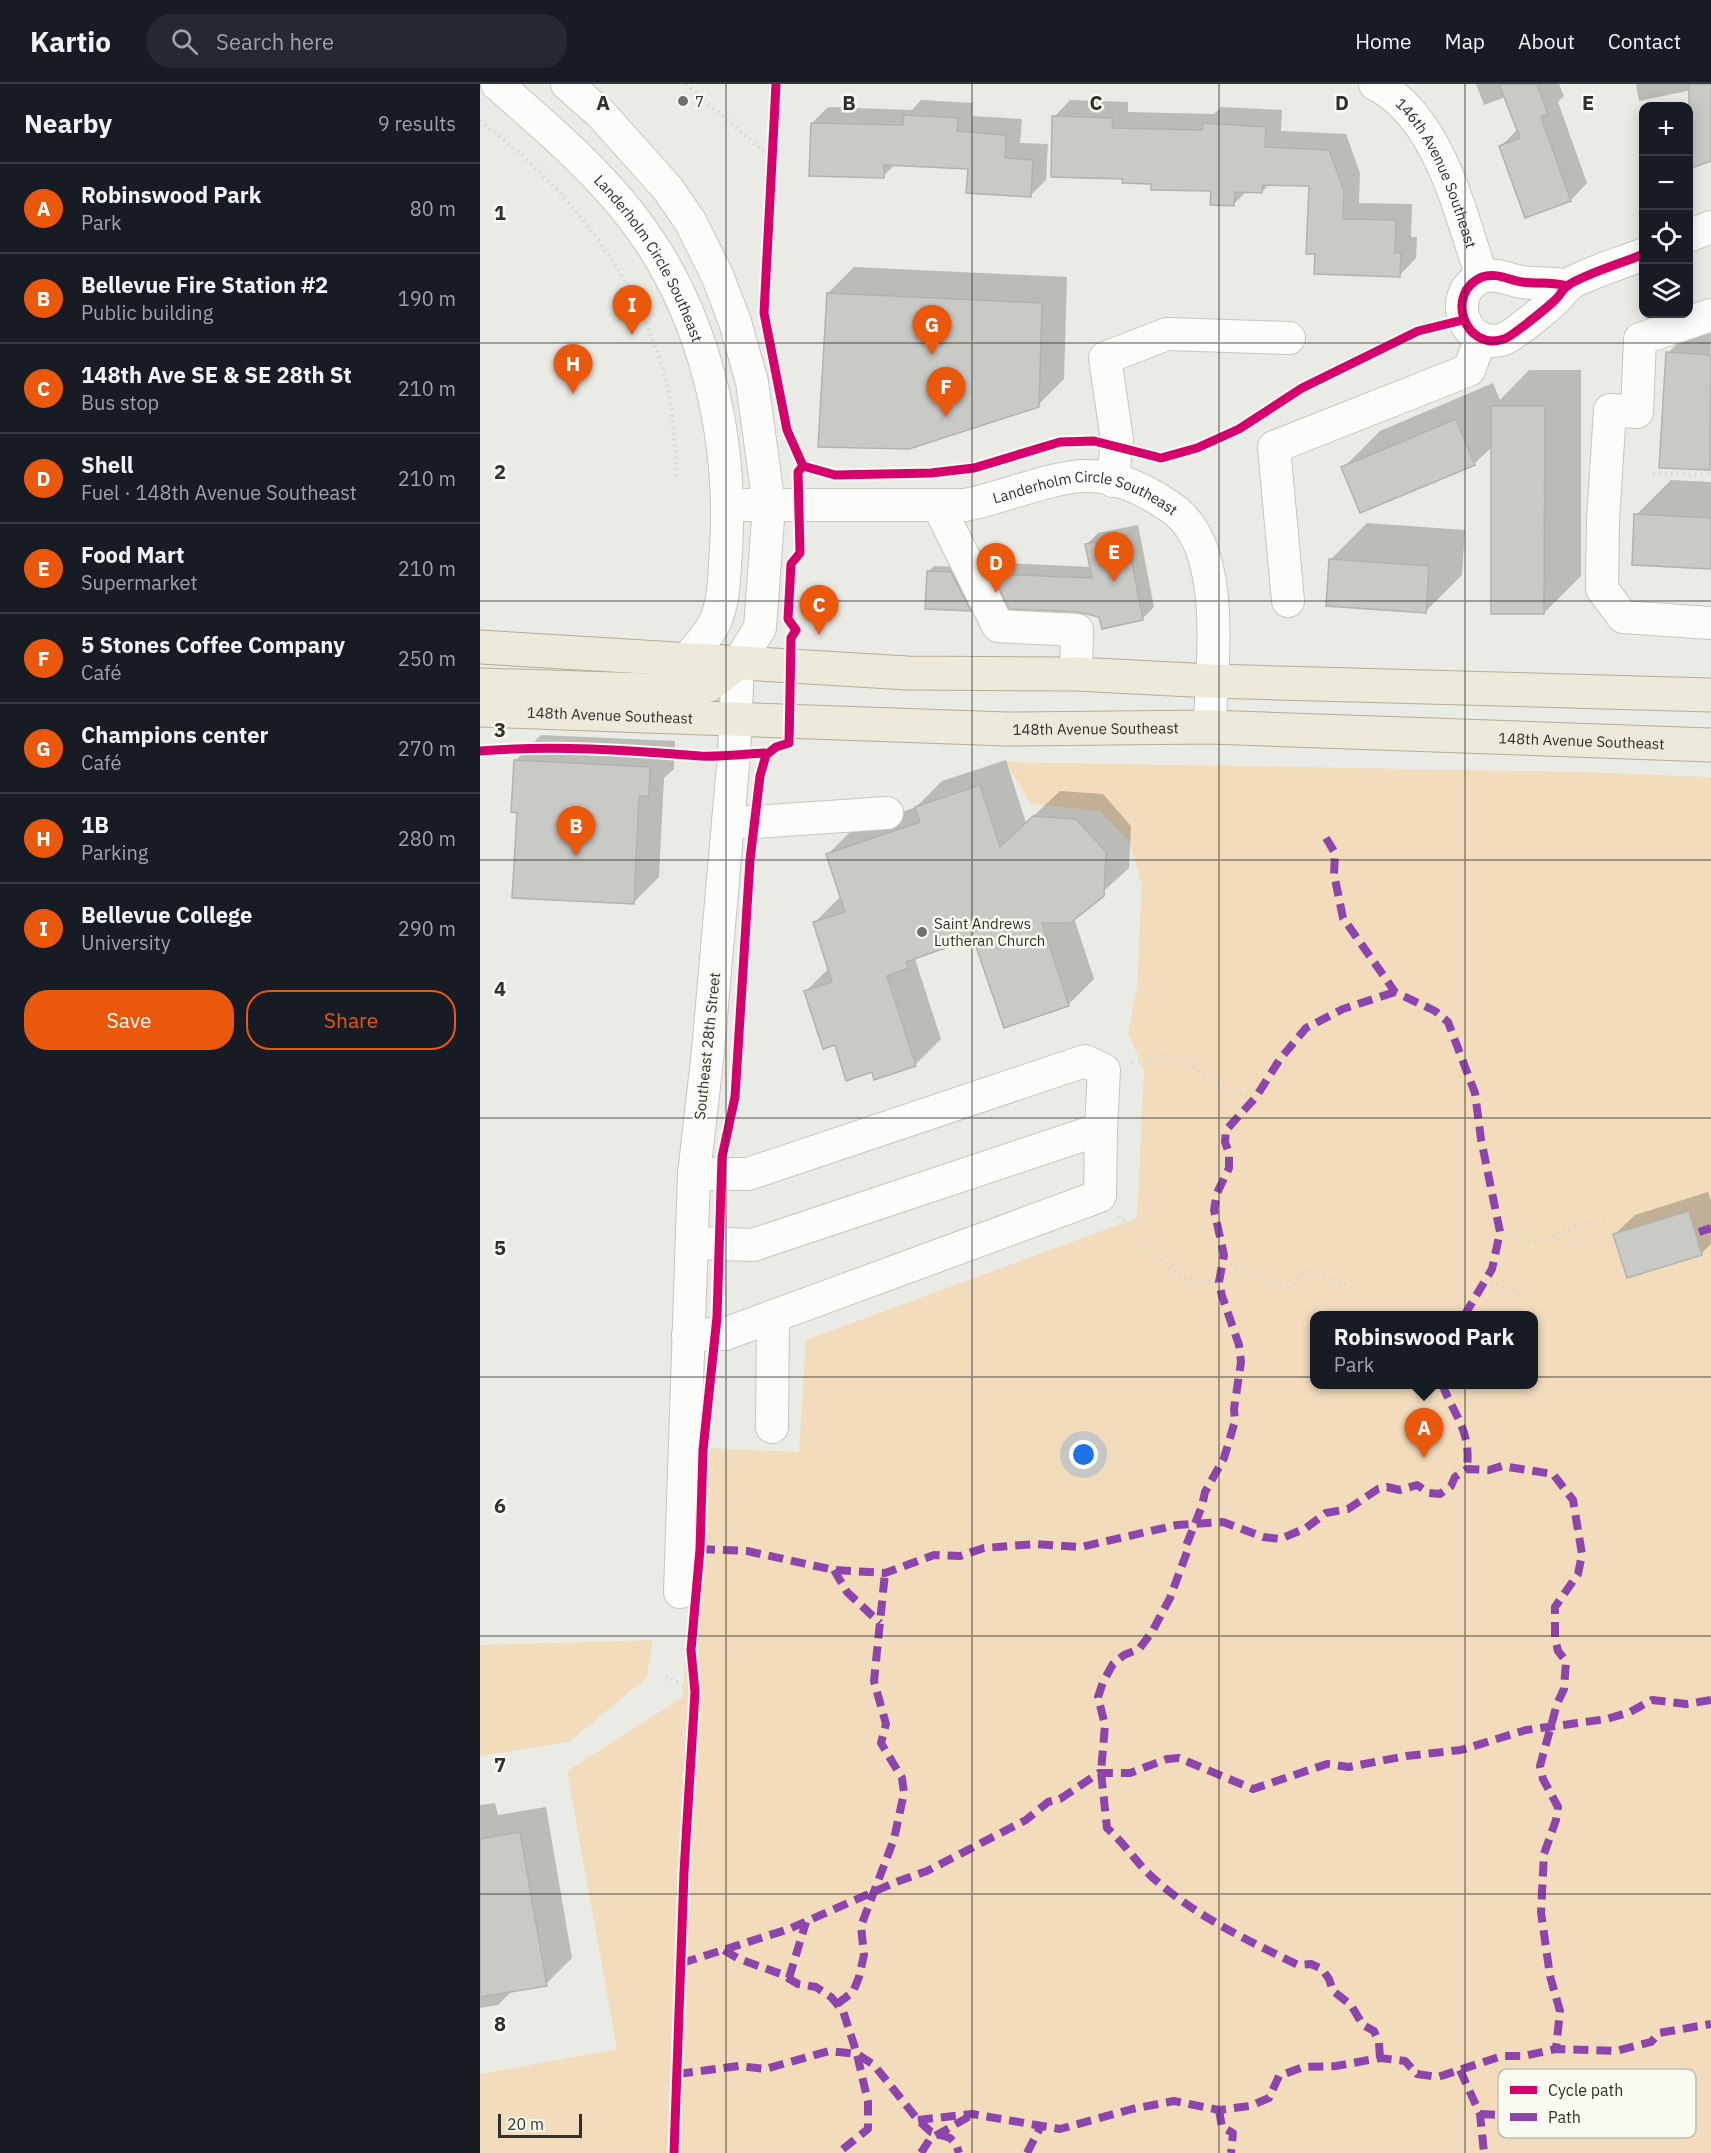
<!DOCTYPE html>
<html lang="en">
<head>
<meta charset="utf-8">
<style>
	:root { --surface:#171b24; --page:#242831; --text:#f1f3f6; --muted:#9ea1a6; --line:#363941; --accent:#ea580c }
	body { margin:0; font-family:"IBM Plex Sans",sans-serif; background:var(--page); color:var(--text) }
	.controls { position:absolute; right:18px; top:18px; display:grid; overflow:hidden; border-radius:12px; box-shadow:0 3px 15px #0003 }
	.controls button { width:54px; height:54px; display:grid; place-items:center; padding:0; border:0; border-bottom:2px solid var(--line); background:var(--surface); color:var(--text); font:30px sans-serif }
	.scale { position:absolute; left:18px; bottom:15px; width:84px; box-sizing:border-box; padding-left:6px; border:3px solid #30302c; border-top:0; font-size:16px; line-height:21px; white-space:nowrap; color:#30302c; -webkit-text-stroke:4px #f9faf0; paint-order:stroke }
	.you { position:absolute; left:604px; top:1371px; width:21px; height:21px; margin:-15px; border:4px solid #fff; border-radius:50%; background:#1a73e8; box-shadow:0 0 0 9px #1a73e833 }
	.badge { display:grid; place-items:center; width:39px; height:39px; border-radius:50%; background:var(--accent); color:#fff; font-size:20px; font-weight:700 }
	.pin { position:absolute; translate:-50% -50px; filter:drop-shadow(0 2px 3px #0008) }
	.pin::after { content:''; position:absolute; top:32px; width:21px; height:18px; background:inherit; clip-path:polygon(0 0,100% 0,50% 100%) }
	.popup { position:absolute; left:830px; top:1227px; width:228px; height:78px; box-sizing:border-box; display:grid; place-content:center; border-radius:12px; background:var(--surface); filter:drop-shadow(0 2px 4px #0005); font-size:20px; white-space:nowrap; color:var(--muted) }
	.popup b { font-size:22px; color:var(--text) }
	.popup::after { content:''; position:absolute; left:50%; top:100%; margin-left:-12px; border:12px solid transparent; border-top-color:var(--surface) }
	.list { margin:0; padding:0; list-style:none }
	h2 { display:flex; justify-content:space-between; align-items:center; height:78px; margin:0; padding:0 24px; font-size:26px }
	h2 small { font-size:20px; font-weight:400; color:var(--muted) }
	.list li { display:grid; grid-template-columns:39px 1fr auto; gap:18px; align-items:center; box-sizing:border-box; height:90px; padding:0 24px; border-top:2px solid var(--line) }
	.list b { display:block; font-size:22px; white-space:nowrap }
	.list p { margin:0; font-size:20px; white-space:nowrap; color:var(--muted) }
	.list em { font-size:20px; font-style:normal; color:var(--muted) }
	.actions { display:flex; gap:12px; padding:18px 24px }
	.actions a { flex:1; padding:14px 0; border:2px solid var(--accent); border-radius:24px; text-align:center; font-size:21px; color:var(--accent) }
	.actions .main { background:var(--accent); color:#fff }
	.icon { flex:none; width:33px; height:33px; fill:none; stroke:currentColor; stroke-width:2; stroke-linecap:round; stroke-linejoin:round }
	.map { position:relative; flex:none; width:1231px; height:2069px; overflow:hidden }
	header { display:flex; align-items:center; gap:36px; box-sizing:border-box; height:84px; padding:0 30px; background:var(--surface); border-bottom:2px solid var(--line) }
	header strong { font-size:28px }
	nav { display:flex; gap:33px; margin-inline-start:auto; font-size:21px }
	.search { width:420px; height:54px; background:var(--page); display:flex; align-items:center; gap:15px; box-sizing:border-box; padding:0 21px; border-radius:24px; color:var(--muted); font-size:22px }
	main { display:flex }
	aside { flex:1; background:var(--surface) }
	.map>svg:first-child { display:block }
	.green { fill:#f2dcbc; fill-rule:evenodd }
	.shadow { fill:#0003 }
	.building { fill:#c9cac6; stroke:#b2b3af; stroke-width:1.5 }
	.lines { fill:none; stroke-linecap:round; stroke-linejoin:round }
	.minor-casing { stroke:#c6c7c2; stroke-width:34 }
	.major-casing { stroke:#b4ae96; stroke-width:35 }
	.path { stroke:#d7d7d6; stroke-width:4; stroke-dasharray:1.5 4.5; stroke-linecap:butt }
	.minor { stroke:#fcfcfb; stroke-width:32 }
	.major { stroke:#edeadc; stroke-width:33 }
	.quiet { stroke:#8e44ad; stroke-width:8; stroke-dasharray:15 8; stroke-linecap:butt }
	.cycleway-casing { stroke:#f9faf0; stroke-width:13 }
	.cycleway { stroke:#d6006c; stroke-width:9 }
	.grid { fill:none; stroke:#30302c; stroke-width:1.5; stroke-opacity:0.55 }
	.poi-dot { fill:#71716d; stroke:#f9faf0; stroke-width:2 }
	.labels { text-anchor:middle; dominant-baseline:central; stroke-width:5; stroke-linejoin:round; paint-order:stroke }
	.poi-label { font-size:15px; fill:#30302c; stroke:#f9faf0; text-anchor:start }
	.street-label { font-size:15px; fill:#30302c; stroke:#f9faf0 }
	.key { fill:#f9faf0; stroke:#bdbdb5; stroke-width:1.5 }
	.key-label { font-size:16px; fill:#30302c }
	.grid-label { font-size:20px; text-anchor:middle; font-weight:bold; fill:#30302c; stroke:#f9faf0; stroke-width:5; stroke-linejoin:round; paint-order:stroke }
</style>
</head>
<body>
<header>
<strong>Kartio</strong>
<div class="search"><svg class="icon" aria-label="search" viewBox="0 0 24 24"><circle cx="10" cy="10" r="6"/><path d="M15 15l6 6"/></svg>Search here</div>
<nav><a>Home</a><a>Map</a><a>About</a><a>Contact</a></nav>
</header>
<main>
<aside>
<h2>Nearby<small>9 results</small></h2>
<ul class="list">
<li><span class="badge">A</span><div><b>Robinswood Park</b><p>Park</p></div><em>80 m</em></li>
<li><span class="badge">B</span><div><b>Bellevue Fire Station #2</b><p>Public building</p></div><em>190 m</em></li>
<li><span class="badge">C</span><div><b>148th Ave SE &amp; SE 28th St</b><p>Bus stop</p></div><em>210 m</em></li>
<li><span class="badge">D</span><div><b>Shell</b><p>Fuel · 148th Avenue Southeast</p></div><em>210 m</em></li>
<li><span class="badge">E</span><div><b>Food Mart</b><p>Supermarket</p></div><em>210 m</em></li>
<li><span class="badge">F</span><div><b>5 Stones Coffee Company</b><p>Café</p></div><em>250 m</em></li>
<li><span class="badge">G</span><div><b>Champions center</b><p>Café</p></div><em>270 m</em></li>
<li><span class="badge">H</span><div><b>1B</b><p>Parking</p></div><em>280 m</em></li>
<li><span class="badge">I</span><div><b>Bellevue College</b><p>University</p></div><em>290 m</em></li>
</ul>
<div class="actions"><a class="main">Save</a><a>Share</a></div>
</aside>
<div class="map">
<svg width="1231" height="2069" viewBox="0 0 1231 2069">
	<rect width="100%" height="100%" fill="#eaebe5"/>
	<g class="green">
		<path d="M 525,678 L 1101,688 L 1231,693 L 1231,2069 L 0,2069 L 0,1990 L 137,1965 L 87,1687 L 203,1613 L 207,1539 L 229,1364 L 319,1368 L 326,1256 L 657,1134 L 664,985 L 648,950 L 657,903 L 662,800 L 649,757 L 620,727 L 551,720 ZM 834,1232 L 1054,1232 L 1054,1300 L 834,1300 Z"/>
		<polygon points="173,1556 167,1593 89,1658 0,1672 0,1561"/>
	</g>
	<g class="shadow">
		<polygon points="996,0 1079,0 1084,12 1078,18 1107,99 1091,116 1046,132 1021,62 1038,45 1026,13 1004,21"/>
		<polygon points="1156,0 1231,0 1231,2 1159,17"/>
		<polygon points="441,16 493,19 492,32 542,35 540,59 568,60 566,96 550,112 489,84 416,80 403,92 332,39 348,23 432,26"/>
		<polygon points="590,16 648,18 648,28 734,30 741,23 802,26 801,47 866,50 880,89 879,119 932,120 931,153 937,153 936,174 920,191 836,169 830,101 790,99 782,108 767,107 754,120 732,106 644,94 574,33"/>
		<polygon points="1231,29 1231,75 1208,83 1208,37"/>
		<polygon points="374,183 587,193 584,295 558,321 348,209"/>
		<polygon points="1224,232 1231,232 1229,385 1188,269"/>
		<polygon points="1049,286 1101,286 1101,492 1064,529 1013,362 994,380 863,384 900,347 1013,299 1020,316"/>
		<polygon points="1191,396 1231,398 1231,483 1154,480 1156,431"/>
		<polygon points="887,439 985,446 982,491 945,528 850,476"/>
		<polygon points="658,441 674,523 662,535 621,532 514,490 526,479 611,483 607,460 618,449"/>
		<polygon points="454,482 477,483 496,520 490,526 448,488"/>
		<polygon points="61,651 195,657 194,685 184,694 179,793 153,819 38,728 35,677"/>
		<polygon points="526,676 546,739 580,707 623,710 651,742 649,784 594,834 614,895 588,921 494,852 439,872 435,875 461,955 435,981 393,986 356,959 326,907 349,884 335,838 361,812 347,771 373,745 436,723 462,697"/>
		<polygon points="1228,1108 1231,1117 1231,1160 1221,1170 1135,1150 1155,1131"/>
		<polygon points="15,1719 18,1731 66,1723 92,1874 66,1900 34,1905 18,1921 0,1924 0,1721"/>
	</g>
	<g class="building">
		<polygon points="1019,0 1057,0 1068,30 1061,33 1091,117 1045,134 1019,62 1040,54"/>
		<polygon points="1209,0 1231,0 1231,77 1209,85"/>
		<polygon points="424,31 478,34 477,47 526,51 525,74 553,76 551,113 486,109 488,85 404,81 404,94 329,92 331,39 423,41"/>
		<polygon points="572,32 633,34 632,44 722,46 723,39 786,43 785,63 849,66 864,107 863,135 916,136 915,169 921,169 920,193 834,190 835,170 826,170 829,102 783,101 782,109 755,108 754,122 730,121 731,107 671,106 671,100 642,99 643,95 571,93"/>
		<polygon points="347,209 562,219 559,323 429,365 338,363"/>
		<polygon points="1186,268 1231,271 1230,386 1179,384"/>
		<polygon points="1011,322 1065,322 1064,530 1011,530"/>
		<polygon points="976,335 995,381 880,429 861,383"/>
		<polygon points="1154,430 1231,434 1231,485 1152,481"/>
		<polygon points="647,452 663,536 622,545 619,533 598,528 529,525 512,490 612,494 605,460"/>
		<polygon points="849,475 949,482 946,529 846,522"/>
		<polygon points="447,487 471,488 491,527 445,525"/>
		<polygon points="34,676 170,683 169,712 159,712 154,820 32,814 37,729 31,728"/>
		<polygon points="500,701 520,763 553,732 596,735 626,768 624,812 590,839 562,839 589,922 524,944 493,854 426,878 428,884 407,892 436,982 394,996 392,988 366,997 355,961 343,965 324,907 352,898 333,838 365,828 346,770 440,738 435,723"/>
		<polygon points="1209,1127 1222,1171 1147,1194 1133,1150"/>
		<polygon points="40,1748 67,1902 0,1913 0,1755"/>
	</g>
	<g class="lines">
		<g class="minor-casing">
			<g id="minor">
				<path id="s1" d="M 17,0 C 66,43 117,86 156,138 C 225,230 253,353 246,466 C 244,490 245,515 235,538 C 229,551 217,563 208,574"/>
				<polyline points="87,0 121,30 188,105 210,137 237,191 255,238 272,298 289,422 280,544 258,579 254,670 228,967 214,1090 200,1508"/>
				<path id="s2" d="M 895,0 C 960,33 980,130 1002,193"/>
				<polyline points="1208,152 1231,143"/>
				<path d="M 1088,202 C 1072,198 1057,200 1042,198 C 1028,196 1016,188 1002,193 C 964,209 985,268 1024,255 C 1031,253 1068,223 1075,216 C 1080,212 1082,206 1087,202 C 1101,191 1145,178 1164,170"/>
				<polyline points="1231,231 1160,255 1157,328 1130,326 1123,436 1122,505 1143,533 1231,539"/>
				<polyline points="633,397 637,356 625,274 687,250 809,254"/>
				<path id="s3" d="M 248,421 L 485,421 C 522,414 575,391 609,392 C 632,392 659,403 678,415 C 684,419 691,423 697,428 C 748,472 731,582 730,643"/>
				<polyline points="459,423 518,542 597,546 596,590"/>
				<polyline points="808,517 794,363 989,286 1001,254"/>
				<polyline points="248,738 275,738 407,729"/>
				<polyline points="213,1159 273,1161 621,1045 624,986 605,977 268,1090 214,1090"/>
				<polyline points="208,1251 245,1250 620,1112 621,1045"/>
				<polyline points="292,1343 293,1232"/>
			</g>
		</g>
		<g class="major-casing">
			<g id="major">
				<polyline points="0,563 427,589 596,590 731,597 1231,611"/>
				<polyline points="0,601 200,607 229,601 258,579"/>
				<path id="s4" d="M 0,626 L 527,645 L 730,643 L 1231,661"/>
			</g>
		</g>
		<g class="path">
			<polyline points="206,0 292,75"/>
			<path d="M 0,37 C 89,104 166,200 189,311 C 194,338 195,366 197,394"/>
			<polyline points="1173,389 1212,391 1231,389"/>
			<polyline points="652,979 691,970 713,982 738,1001 773,1015"/>
			<path d="M 639,1132 C 660,1154 685,1188 715,1197 C 722,1199 732,1198 739,1198"/>
			<polyline points="1020,1148 1042,1155 1059,1157 1104,1139 1127,1136"/>
			<polyline points="1085,1148 1097,1167"/>
			<polyline points="745,1177 809,1206 827,1186 881,1206"/>
			<polyline points="1005,1196 1038,1208 1047,1218"/>
			<polyline points="186,1592 215,1608"/>
		</g>
		<use href="#minor" class="minor"/>
		<use href="#major" class="major"/>
		<g class="quiet">
			<polyline points="846,754 855,769 854,790 863,834 915,908 955,927 968,938 995,1009 1001,1055 1020,1148 1012,1185 984,1232"/>
			<polyline points="1219,1148 1231,1144"/>
			<path d="M 962,1300 C 976,1335 991,1346 987,1385"/>
			<polyline points="220,1465 267,1467 354,1486 405,1489 454,1471 480,1472 504,1464 556,1460 601,1463 697,1441 743,1438 783,1453 800,1455 826,1444 846,1429 868,1425 898,1405 907,1403 920,1406 937,1401 949,1409 960,1410 971,1402 975,1393 987,1385 1009,1386 1022,1382 1073,1390 1093,1416 1102,1470 1098,1490 1075,1523 1075,1554 1078,1567 1086,1577 1084,1605 1077,1620 1060,1682 1063,1695 1078,1723 1076,1736 1064,1770 1061,1828 1070,1892 1080,1927 1076,1965"/>
			<polyline points="354,1486 367,1508 400,1539"/>
			<polyline points="244,1866 259,1875 301,1890 318,1900 336,1903 351,1913 363,1927 377,1970 394,1981 438,2036 451,2048 470,2054 476,2060 479,2069"/>
			<polyline points="202,1879 309,1845 416,1798 447,1787 546,1736 568,1718 580,1715 619,1689 650,1689 687,1675 699,1674 773,1705 847,1680 869,1683 926,1672 981,1666 1046,1646 1127,1635 1150,1628 1172,1616 1206,1620 1231,1616"/>
			<polyline points="309,1894 326,1838"/>
			<polyline points="357,1920 373,1908 379,1893 384,1871 381,1842 414,1755 424,1709 422,1694 401,1659 406,1640 394,1597 405,1489"/>
			<path d="M 900,1974 L 899,1959 L 894,1947 L 883,1941 L 871,1921 L 853,1907 L 849,1895 L 842,1885 L 831,1880 L 818,1881 C 767,1856 713,1831 671,1792 C 656,1778 644,1759 627,1744 L 621,1688 L 625,1641 L 618,1613 L 623,1598 L 633,1580 L 644,1571 L 659,1565 L 672,1548 L 690,1514 L 707,1468 L 706,1462 L 722,1422 L 725,1408 L 744,1374 L 755,1337 L 754,1325 L 761,1278 L 759,1261 L 742,1212 L 739,1198 L 744,1171 L 734,1126 L 737,1109 L 749,1084 L 749,1069 L 745,1058 L 746,1046 L 776,1013 L 800,975 L 826,944 L 863,925 L 915,908"/>
			<polyline points="980,1986 1000,2030 1004,2069"/>
			<polyline points="198,1990 259,1982 285,1985 349,1967 377,1970 388,2018 388,2045 358,2069"/>
			<polyline points="739,2026 742,2043 753,2049 751,2069"/>
			<polyline points="1000,2030 1045,2032"/>
			<polyline points="438,2036 492,2030 580,2045 652,2025 694,2017 739,2026 770,2022 789,2014 799,1992 823,1983 856,1982 900,1974 925,1977 937,1990 958,1993 1022,1972 1044,1972 1076,1965 1136,1967 1171,1958 1179,1949 1231,1940"/>
			<polyline points="441,2069 450,2055 490,2032"/>
			<polyline points="547,2069 560,2044"/>
		</g>
		<g class="cycleway-casing">
			<g id="cycleway">
				<polyline points="296,0 284,229 307,346 323,382 355,391 451,389 494,384 580,358 614,357 681,374 717,364 759,345 822,304 938,247 983,236"/>
				<path d="M 1088,202 C 1072,198 1057,200 1042,198 C 1028,196 1016,188 1002,193 C 964,209 985,268 1024,255 C 1031,253 1068,223 1075,216 C 1080,212 1082,206 1087,202 C 1101,191 1145,178 1164,170"/>
				<path d="M 0,667 C 73,661 147,666 220,672 C 239,673 263,670 284,669 L 286,671"/>
				<polyline points="194,2069 204,1788 215,1608 211,1566 220,1465 223,1366 237,1233 242,1073 255,1013 270,776 280,692 286,671 296,663 309,659 311,554 316,546 308,535 311,480 320,469 318,388 323,382"/>
			</g>
		</g>
		<use href="#cycleway" class="cycleway"/>
	</g>
	<path class="grid" d="M 246,0 L 246,2069M 492,0 L 492,2069M 739,0 L 739,2069M 985,0 L 985,2069M 0,259 L 1231,259M 0,517 L 1231,517M 0,776 L 1231,776M 0,1034 L 1231,1034M 0,1293 L 1231,1293M 0,1552 L 1231,1552M 0,1810 L 1231,1810"/>
	<g class="poi-dot">
		<circle cx="203" cy="17" r="6"/>
		<circle cx="442" cy="848" r="6"/>
	</g>
	<g class="labels">
		<g class="poi-label">
			<text x="215" y="17">7</text>
			<text x="454" y="839">Saint Andrews<tspan x="454" dy="17">Lutheran Church</tspan></text>
		</g>
		<g class="street-label">
			<text stroke="none"><textPath href="#s2" startOffset="112">146th Avenue Southeast</textPath></text>
			<text stroke="none"><textPath href="#s1" startOffset="234">Landerholm Circle Southeast</textPath></text>
			<text stroke="none"><textPath href="#s3" startOffset="363">Landerholm Circle Southeast</textPath></text>
			<text stroke="none"><textPath href="#s4" startOffset="130">148th Avenue Southeast</textPath></text>
			<text stroke="none"><textPath href="#s4" startOffset="616">148th Avenue Southeast</textPath></text>
			<text stroke="none"><textPath href="#s4" startOffset="1102">148th Avenue Southeast</textPath></text>
			<text transform="translate(227 962) rotate(-84)">Southeast 28th Street</text>
		</g>
	</g>
	<rect x="1018" y="1985" width="198" height="69" rx="9" class="key"/>
	<rect x="1030" y="2002" width="27" height="8" fill="#d6006c"/>
	<rect x="1030" y="2029" width="27" height="8" fill="#8e44ad"/>
	<g class="key-label">
		<text x="1068" y="2012">Cycle path</text>
		<text x="1068" y="2039">Path</text>
	</g>
	<g class="grid-label">
		<text x="123" y="26">A</text>
		<text x="369" y="26">B</text>
		<text x="616" y="26">C</text>
		<text x="862" y="26">D</text>
		<text x="1108" y="26">E</text>
		<text x="20" y="136">1</text>
		<text x="20" y="395">2</text>
		<text x="20" y="653">3</text>
		<text x="20" y="912">4</text>
		<text x="20" y="1171">5</text>
		<text x="20" y="1429">6</text>
		<text x="20" y="1688">7</text>
		<text x="20" y="1947">8</text>
	</g>
</svg>
<div class="controls">
<button>+</button>
<button>−</button>
<button><svg class="icon" aria-label="locate" viewBox="0 0 24 24"><circle cx="12" cy="12" r="6"/><path d="M12 2v4M12 18v4M2 12h4M18 12h4"/></svg></button>
<button><svg class="icon" aria-label="layers" viewBox="0 0 24 24"><path d="M12 4l9 5-9 5-9-5zM3 14l9 5 9-5"/></svg></button>
</div>
<div class="scale">20 m</div>
<div class="you"></div>
<div class="pin badge" style="left:944px;top:1374px">A</div>
<div class="popup"><b>Robinswood Park</b>Park</div>
<div class="pin badge" style="left:96px;top:772px">B</div>
<div class="pin badge" style="left:339px;top:551px">C</div>
<div class="pin badge" style="left:516px;top:509px">D</div>
<div class="pin badge" style="left:634px;top:498px">E</div>
<div class="pin badge" style="left:466px;top:333px">F</div>
<div class="pin badge" style="left:452px;top:271px">G</div>
<div class="pin badge" style="left:93px;top:310px">H</div>
<div class="pin badge" style="left:152px;top:251px">I</div>
</div>
</main>
</body>
</html>
